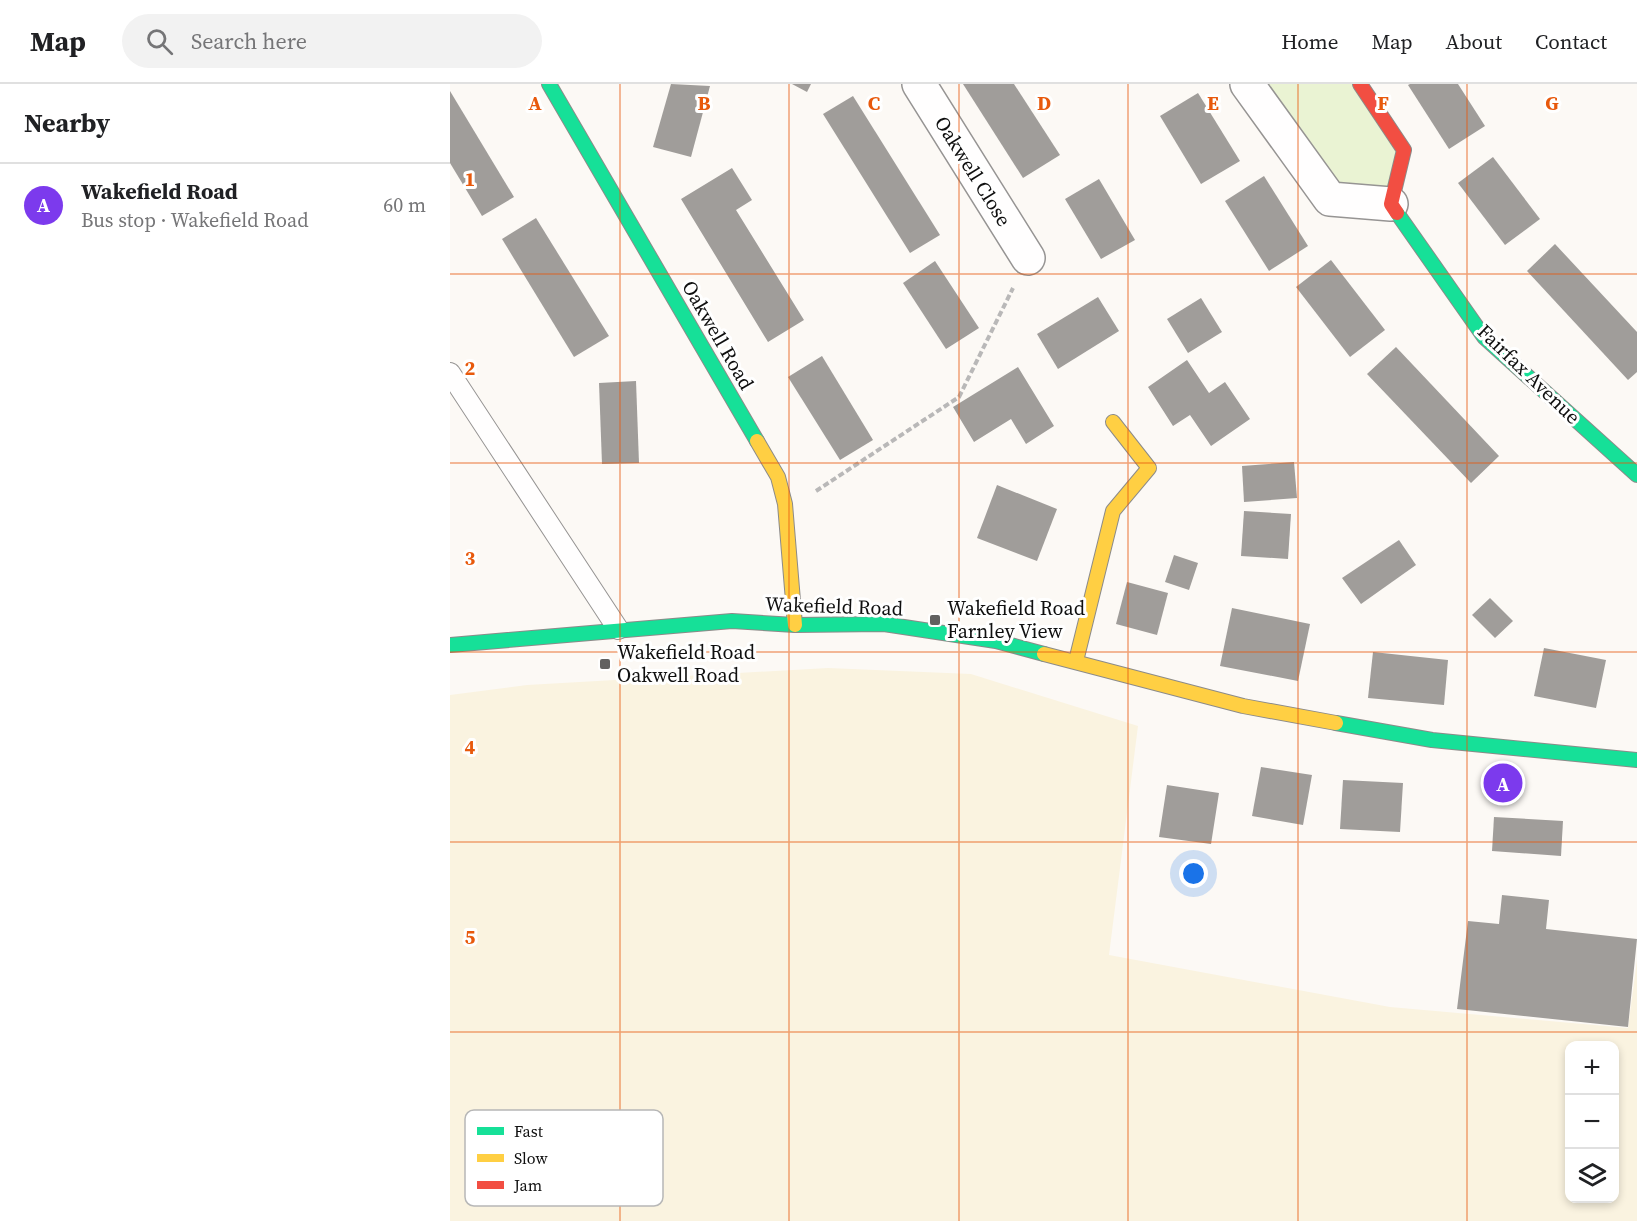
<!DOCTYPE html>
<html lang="en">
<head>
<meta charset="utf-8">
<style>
	:root { --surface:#fff; --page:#f2f2f2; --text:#202124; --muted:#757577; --line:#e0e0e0; --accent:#7c3aed }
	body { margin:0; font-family:"Source Serif 4",serif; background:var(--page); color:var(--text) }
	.controls { position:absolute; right:18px; bottom:18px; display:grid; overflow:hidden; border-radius:12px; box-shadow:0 3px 9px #0003 }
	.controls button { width:54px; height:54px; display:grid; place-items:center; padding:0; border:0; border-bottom:2px solid var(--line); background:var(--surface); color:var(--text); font:30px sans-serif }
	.you { position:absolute; left:744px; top:790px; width:21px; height:21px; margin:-15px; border:4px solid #fff; border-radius:50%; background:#1a73e8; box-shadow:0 0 0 9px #1a73e833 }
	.badge { display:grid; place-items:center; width:39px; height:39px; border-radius:50%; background:var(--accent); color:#fff; font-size:20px; font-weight:700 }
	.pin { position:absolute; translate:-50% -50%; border:3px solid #fff; box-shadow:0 2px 6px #0006 }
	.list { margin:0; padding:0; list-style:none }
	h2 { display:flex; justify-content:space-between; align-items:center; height:78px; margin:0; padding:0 24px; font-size:26px }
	h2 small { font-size:20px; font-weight:400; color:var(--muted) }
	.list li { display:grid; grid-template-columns:39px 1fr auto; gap:18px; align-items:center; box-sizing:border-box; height:84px; padding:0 24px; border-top:2px solid var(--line) }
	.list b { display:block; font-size:22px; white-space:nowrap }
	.list p { margin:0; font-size:20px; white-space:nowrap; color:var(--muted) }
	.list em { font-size:20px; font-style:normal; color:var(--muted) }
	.icon { flex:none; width:33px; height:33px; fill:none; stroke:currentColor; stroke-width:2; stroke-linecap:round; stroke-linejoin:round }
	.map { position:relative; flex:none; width:1187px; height:1137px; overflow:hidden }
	header { display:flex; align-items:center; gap:36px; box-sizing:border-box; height:84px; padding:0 30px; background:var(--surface); border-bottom:2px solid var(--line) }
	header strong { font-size:28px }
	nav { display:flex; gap:33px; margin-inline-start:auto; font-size:21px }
	.search { width:420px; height:54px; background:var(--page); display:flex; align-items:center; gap:15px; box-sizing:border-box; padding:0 21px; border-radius:33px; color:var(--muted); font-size:22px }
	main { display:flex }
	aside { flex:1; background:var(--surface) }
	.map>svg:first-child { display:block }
	.farmland { fill:#faf3e0; fill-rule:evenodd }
	.green { fill:#eaf3d3 }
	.building { fill:#a09d9a }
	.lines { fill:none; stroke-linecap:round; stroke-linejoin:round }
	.lane-casing { stroke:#969493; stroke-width:22 }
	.street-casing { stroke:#969493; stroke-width:36 }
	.fast-casing { stroke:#8c8b89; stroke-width:16 }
	.slow-casing { stroke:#8c8b89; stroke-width:16 }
	.jam-casing { stroke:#8c8b89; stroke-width:16 }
	.path { stroke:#b9b8b8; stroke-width:4; stroke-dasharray:6 3; stroke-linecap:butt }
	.lane { stroke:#fffefe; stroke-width:20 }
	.street { stroke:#fffefe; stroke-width:33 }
	.fast { stroke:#16e098; stroke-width:14 }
	.slow { stroke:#ffcf43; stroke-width:14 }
	.jam { stroke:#f24e42; stroke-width:14 }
	.grid { fill:none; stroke:#e8590c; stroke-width:1.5; stroke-opacity:0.55 }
	.poi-dot { fill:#626160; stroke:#fff; stroke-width:2 }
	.labels { text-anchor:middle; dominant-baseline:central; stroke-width:6; stroke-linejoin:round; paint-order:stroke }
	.street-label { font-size:20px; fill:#0f0f0f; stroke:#fff }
	.poi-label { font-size:20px; fill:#0f0f0f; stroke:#fff; text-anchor:start }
	.key { fill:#fff; stroke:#b7b7b7; stroke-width:1.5 }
	.key-label { font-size:16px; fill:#0f0f0f }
	.grid-label { font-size:20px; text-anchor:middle; font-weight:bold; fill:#e8590c; stroke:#fff; stroke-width:6; stroke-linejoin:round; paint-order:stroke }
</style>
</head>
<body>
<header>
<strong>Map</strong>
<div class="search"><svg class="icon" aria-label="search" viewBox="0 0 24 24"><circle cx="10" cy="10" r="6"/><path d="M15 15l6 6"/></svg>Search here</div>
<nav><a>Home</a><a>Map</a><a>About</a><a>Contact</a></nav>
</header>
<main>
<aside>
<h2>Nearby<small></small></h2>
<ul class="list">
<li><span class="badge">A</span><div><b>Wakefield Road</b><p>Bus stop · Wakefield Road</p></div><em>60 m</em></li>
</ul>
</aside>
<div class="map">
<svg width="1187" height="1137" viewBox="0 0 1187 1137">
	<rect width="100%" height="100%" fill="#fcf9f5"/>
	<path class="farmland" d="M 378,584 L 521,590 L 688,642 L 659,871 L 940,923 L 1178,944 L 1187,876 L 1187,1137 L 0,1137 L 0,611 L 77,601 ZM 1120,962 L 1164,962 L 1164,1114 L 1120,1114 Z"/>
	<polygon class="green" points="797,0 910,0 954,66 941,120 880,115"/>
	<g class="building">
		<polygon points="221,0 260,2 241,73 203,63"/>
		<polygon points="342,0 361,0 357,8"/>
		<polygon points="513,0 564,0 610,71 573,94"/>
		<polygon points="960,0 1008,0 1035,42 999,65 958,1"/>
		<polygon points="0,7 64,113 32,132 0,79"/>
		<polygon points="748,9 790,77 751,100 710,32"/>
		<polygon points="403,12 490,151 460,169 373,30"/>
		<polygon points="1043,73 1090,135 1055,161 1008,99"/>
		<polygon points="282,84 302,116 286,126 354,236 318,258 231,115"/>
		<polygon points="814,92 858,162 819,187 775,117"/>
		<polygon points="649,95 685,156 651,175 615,115"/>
		<polygon points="86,134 159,252 124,273 52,155"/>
		<polygon points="1105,160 1187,248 1187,288 1178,296 1077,187"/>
		<polygon points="881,176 935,246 900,273 846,203"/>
		<polygon points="485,177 529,244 496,265 453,199"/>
		<polygon points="648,213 669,247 608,285 587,250"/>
		<polygon points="751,214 772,248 738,269 717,235"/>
		<polygon points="946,263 1049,372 1021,399 917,290"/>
		<polygon points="372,272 423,356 390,376 338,293"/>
		<polygon points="737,276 759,309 775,298 800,335 761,362 740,331 723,342 698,303"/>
		<polygon points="568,283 604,342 576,360 561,335 524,358 503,323"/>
		<polygon points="186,297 189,379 152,380 149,299"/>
		<polygon points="844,378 847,414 794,418 792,382"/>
		<polygon points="547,401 607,425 587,477 527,454"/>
		<polygon points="794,427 841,430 838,475 791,472"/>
		<polygon points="949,456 966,481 911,520 892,494"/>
		<polygon points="724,471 748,479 739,506 715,498"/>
		<polygon points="677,498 718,509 707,551 666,540"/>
		<polygon points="1040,514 1063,537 1045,554 1022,531"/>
		<polygon points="782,524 860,540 848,597 770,582"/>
		<polygon points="1094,564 1156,576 1146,624 1084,612"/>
		<polygon points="923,568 998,576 994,621 918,614"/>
		<polygon points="811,683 862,691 853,741 802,732"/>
		<polygon points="893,696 953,699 950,748 890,745"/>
		<polygon points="717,701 769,709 761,760 709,753"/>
		<polygon points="1044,733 1113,737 1111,772 1042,767"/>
		<polygon points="1052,811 1099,816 1096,845 1187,855 1178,943 1007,925 1018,837 1049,840"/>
	</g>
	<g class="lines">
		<g class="lane-casing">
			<polyline id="lane" points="0,289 168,545"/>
		</g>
		<g class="street-casing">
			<g id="street">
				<polyline points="469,0 578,174"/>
				<polyline points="797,0 880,115 941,120"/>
			</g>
		</g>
		<g class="fast-casing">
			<g id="fast">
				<polyline points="99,0 307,357"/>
				<polyline points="947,129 1034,253 1187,391"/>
				<polyline points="0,561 282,537 345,541 434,540 546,557 594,570"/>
				<polyline points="886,639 982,656 1187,676"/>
			</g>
		</g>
		<g class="slow-casing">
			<g id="slow">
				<polyline points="307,357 328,393 335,420 345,541"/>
				<polyline points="594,570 793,622 886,639"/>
				<polyline points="626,577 663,427 699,384 663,338"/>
			</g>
		</g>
		<g class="jam-casing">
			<polyline id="jam" points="910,0 954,66 941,120 947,129"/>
		</g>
		<polyline class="path" points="366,407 509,313 563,204"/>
		<use href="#lane" class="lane"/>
		<use href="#street" class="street"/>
		<use href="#fast" class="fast"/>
		<use href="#slow" class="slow"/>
		<use href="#jam" class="jam"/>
	</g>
	<path class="grid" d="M 170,0 L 170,1137M 339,0 L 339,1137M 509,0 L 509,1137M 678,0 L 678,1137M 848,0 L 848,1137M 1017,0 L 1017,1137M 0,190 L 1187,190M 0,379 L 1187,379M 0,568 L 1187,568M 0,758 L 1187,758M 0,948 L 1187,948"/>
	<g class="poi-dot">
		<rect x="479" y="530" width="12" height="12" rx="3"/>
		<rect x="149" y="574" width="12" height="12" rx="3"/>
	</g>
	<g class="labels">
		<g class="street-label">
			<text transform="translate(523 87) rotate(58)">Oakwell Close</text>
			<text transform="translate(268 251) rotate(60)">Oakwell Road</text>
			<text transform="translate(1079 290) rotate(44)">Fairfax Avenue</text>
			<text transform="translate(384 522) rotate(2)">Wakefield Road</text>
		</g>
		<g class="poi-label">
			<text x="497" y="524">Wakefield Road<tspan x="497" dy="23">Farnley View</tspan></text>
			<text x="167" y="568">Wakefield Road<tspan x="167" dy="23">Oakwell Road</tspan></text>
		</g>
	</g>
	<rect x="15" y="1026" width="198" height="96" rx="9" class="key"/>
	<rect x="27" y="1043" width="27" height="8" fill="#16e098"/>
	<rect x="27" y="1070" width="27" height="8" fill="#ffcf43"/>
	<rect x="27" y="1097" width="27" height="8" fill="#f24e42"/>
	<g class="key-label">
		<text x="64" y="1053">Fast</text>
		<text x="64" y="1080">Slow</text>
		<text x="64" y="1107">Jam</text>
	</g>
	<g class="grid-label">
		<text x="85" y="26">A</text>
		<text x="254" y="26">B</text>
		<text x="424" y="26">C</text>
		<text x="594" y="26">D</text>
		<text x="763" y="26">E</text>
		<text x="933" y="26">F</text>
		<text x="1102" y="26">G</text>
		<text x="20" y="102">1</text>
		<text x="20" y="291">2</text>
		<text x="20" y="481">3</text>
		<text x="20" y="670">4</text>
		<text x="20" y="860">5</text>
	</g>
</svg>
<div class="controls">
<button>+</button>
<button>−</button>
<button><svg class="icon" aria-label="layers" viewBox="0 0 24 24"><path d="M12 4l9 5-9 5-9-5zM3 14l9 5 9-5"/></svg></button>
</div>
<div class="you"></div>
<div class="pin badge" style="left:1053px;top:699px">A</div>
</div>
</main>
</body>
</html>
